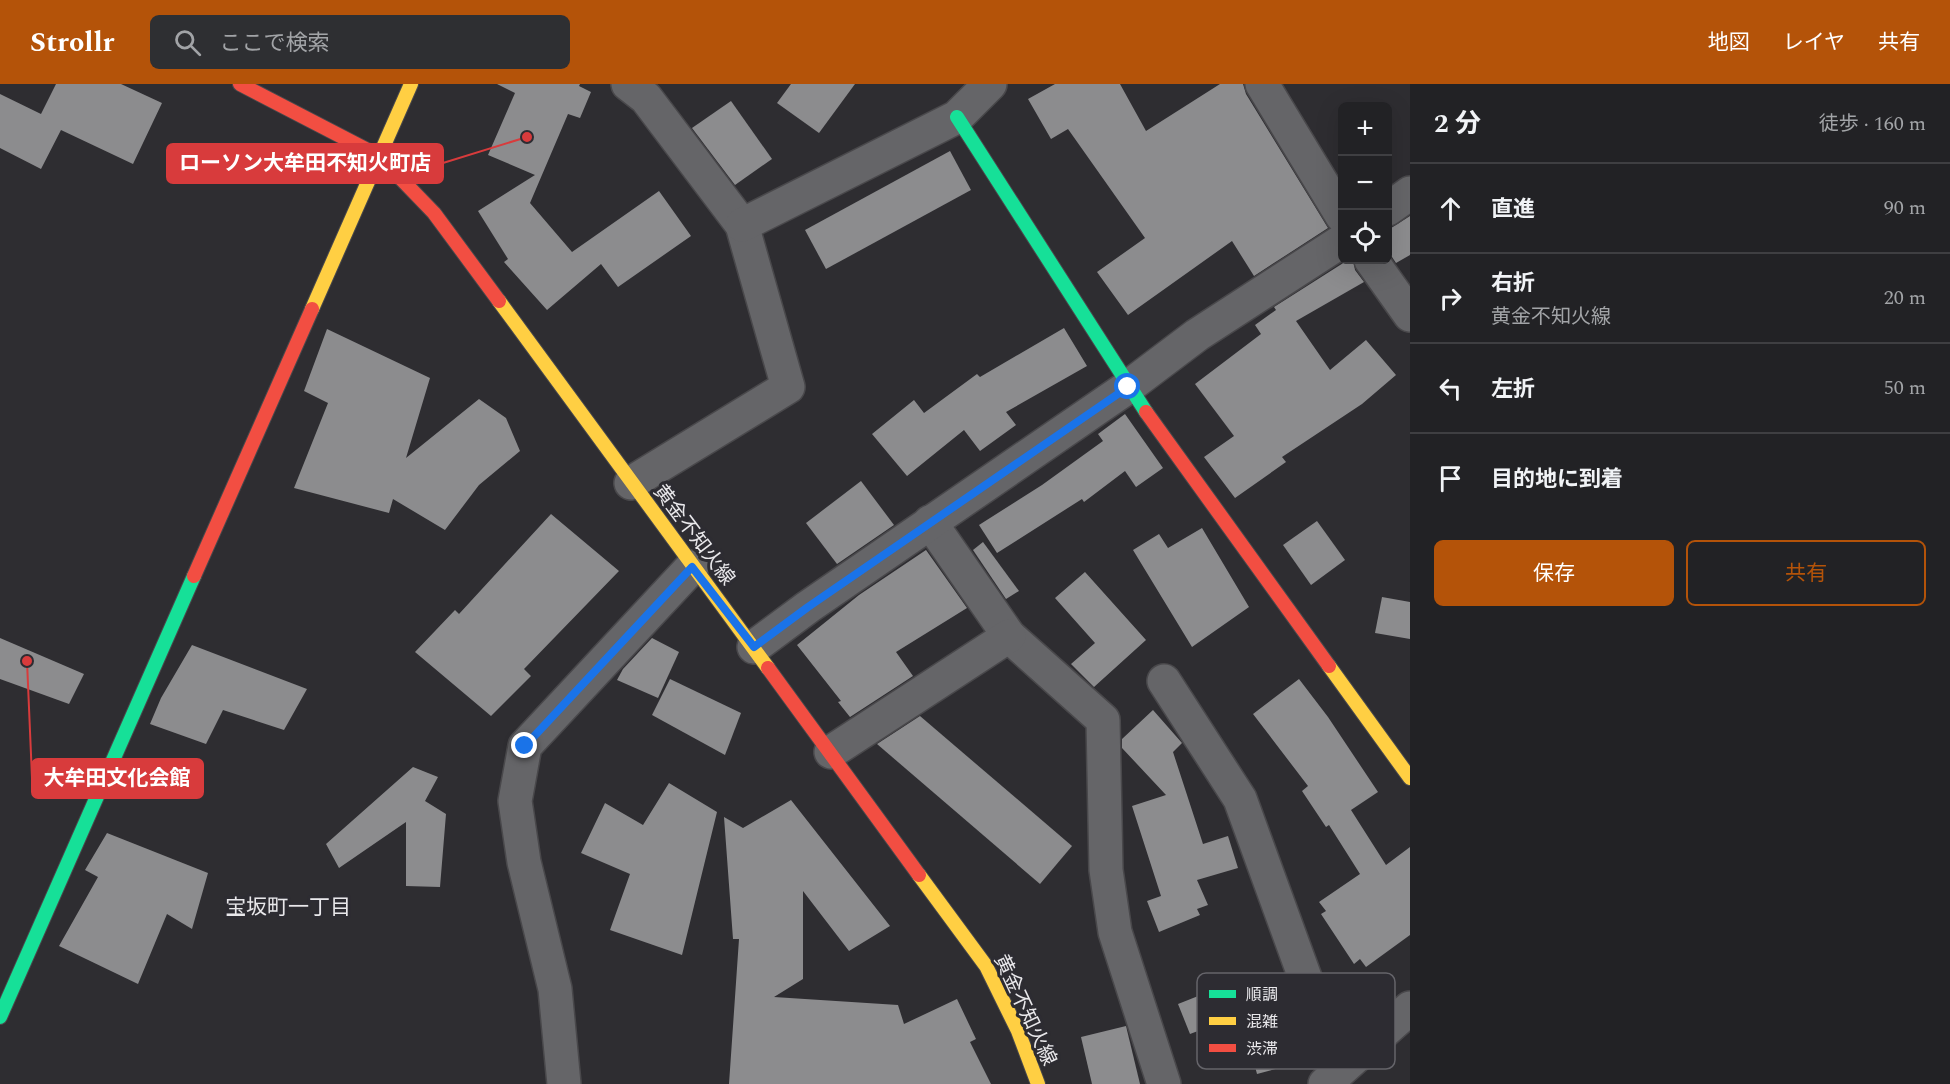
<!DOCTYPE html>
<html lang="ja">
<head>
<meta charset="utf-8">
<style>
	:root { --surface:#222225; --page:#2e2f32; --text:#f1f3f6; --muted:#a2a4a7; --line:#3f3f42; --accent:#b45309 }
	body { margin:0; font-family:Spectral,"Noto Sans JP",serif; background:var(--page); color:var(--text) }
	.controls { position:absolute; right:18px; top:18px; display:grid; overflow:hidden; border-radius:9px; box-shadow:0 6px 24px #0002 }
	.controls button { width:54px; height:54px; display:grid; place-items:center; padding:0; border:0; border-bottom:2px solid var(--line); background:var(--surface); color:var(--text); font:30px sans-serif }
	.stop { position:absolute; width:18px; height:18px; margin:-14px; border:4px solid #1a73e8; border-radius:50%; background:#fff }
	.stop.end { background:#1a73e8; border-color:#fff; box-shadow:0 2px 6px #0008 }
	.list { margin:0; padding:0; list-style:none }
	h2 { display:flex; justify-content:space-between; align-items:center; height:78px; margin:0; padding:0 24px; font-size:26px }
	h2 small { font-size:20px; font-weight:400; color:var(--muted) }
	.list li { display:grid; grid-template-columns:39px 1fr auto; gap:18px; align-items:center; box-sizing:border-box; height:90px; padding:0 24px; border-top:2px solid var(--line) }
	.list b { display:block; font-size:22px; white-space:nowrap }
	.list p { margin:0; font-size:20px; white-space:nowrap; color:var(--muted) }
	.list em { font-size:20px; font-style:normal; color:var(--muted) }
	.actions { display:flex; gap:12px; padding:18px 24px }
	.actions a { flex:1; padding:14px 0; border:2px solid var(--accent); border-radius:9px; text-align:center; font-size:21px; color:var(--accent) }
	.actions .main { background:var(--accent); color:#fff }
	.icon { flex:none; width:33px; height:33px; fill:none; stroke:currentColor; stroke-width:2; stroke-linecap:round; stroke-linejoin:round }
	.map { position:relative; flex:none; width:1410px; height:1000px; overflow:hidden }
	header { display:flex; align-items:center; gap:36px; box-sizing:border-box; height:84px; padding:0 30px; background:var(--accent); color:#fff }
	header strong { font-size:28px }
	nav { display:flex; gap:33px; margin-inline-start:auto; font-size:21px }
	.search { width:420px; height:54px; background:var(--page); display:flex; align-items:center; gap:15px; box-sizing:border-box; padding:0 21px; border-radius:9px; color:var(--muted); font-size:22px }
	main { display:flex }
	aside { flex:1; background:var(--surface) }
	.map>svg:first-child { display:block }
	.building { fill:#8c8c8e }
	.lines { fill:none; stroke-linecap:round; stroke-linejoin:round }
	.street-casing { stroke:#49484b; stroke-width:36 }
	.fast-casing { stroke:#49484b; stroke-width:16 }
	.slow-casing { stroke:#49484b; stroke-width:16 }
	.jam-casing { stroke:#49484b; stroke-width:16 }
	.street { stroke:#656568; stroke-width:33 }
	.fast { stroke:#16e098; stroke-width:14 }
	.slow { stroke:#ffcf43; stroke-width:14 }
	.jam { stroke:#f24e42; stroke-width:14 }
	.route { stroke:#1a73e8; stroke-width:8 }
	.labels { text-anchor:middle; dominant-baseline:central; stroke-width:6; stroke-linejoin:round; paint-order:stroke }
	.street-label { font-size:20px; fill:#e9e8eb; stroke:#2d2c32 }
	.neighbourhood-label { font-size:21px; fill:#e9e8eb; stroke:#2d2c32 }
	.key { fill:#2d2c32; stroke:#65646a; stroke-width:1.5 }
	.key-label { font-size:16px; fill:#e9e8eb }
	.leader { fill:none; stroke:#d83b3c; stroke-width:2 }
	.callout-dot { fill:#d83b3c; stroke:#2d2c32; stroke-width:2 }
	.callout { fill:#d83b3c; stroke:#d83b3c; stroke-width:2 }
	.callout-label { font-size:21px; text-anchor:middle; font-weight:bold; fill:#fff }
</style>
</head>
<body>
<header>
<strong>Strollr</strong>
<div class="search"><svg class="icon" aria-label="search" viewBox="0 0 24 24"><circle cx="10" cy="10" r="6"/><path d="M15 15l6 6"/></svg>ここで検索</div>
<nav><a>地図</a><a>レイヤ</a><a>共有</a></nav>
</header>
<main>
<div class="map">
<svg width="1410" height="1000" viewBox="0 0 1410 1000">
	<rect width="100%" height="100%" fill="#2e2d31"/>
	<g class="building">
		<polygon points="56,0 121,0 162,19 133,80 61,46 41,85 0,64 0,10 41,30"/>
		<polygon points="497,0 580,0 579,2 591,8 580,34 568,30 530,119 572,168 659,107 691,152 618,203 601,180 547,226 504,178 508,175 478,127 535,91 488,71 515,9"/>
		<polygon points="791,0 855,0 819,49 777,19"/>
		<polygon points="1055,0 1120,0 1146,47 1220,0 1243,0 1246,10 1328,144 1254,192 1232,157 1128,231 1097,188 1145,154 1068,45 1051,55 1028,15"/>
		<polygon points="731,17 772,75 735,101 692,44"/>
		<polygon points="950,67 971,106 826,185 805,146"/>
		<polygon points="1410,132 1410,171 1396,179 1388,167 1388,146"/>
		<polygon points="1348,176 1353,176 1355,186 1364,198 1296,237 1330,286 1366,256 1396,291 1362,320 1282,373 1286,378 1235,414 1204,373 1234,352 1195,300 1261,250 1255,241 1276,226 1274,223"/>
		<polygon points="1064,244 1087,282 1006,328 1016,341 980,367 964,346 907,392 872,350 914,316 924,329 977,290 980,293"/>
		<polygon points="327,245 430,294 406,374 479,315 506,334 520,367 479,401 445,446 393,415 389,429 294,404 328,319 304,307"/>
		<polygon points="1125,330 1163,384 1136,403 1125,387 1084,418 1082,415 997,469 979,441 1042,401 1103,357 1098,350"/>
		<polygon points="861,397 894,441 837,480 806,439"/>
		<polygon points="551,430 619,487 524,585 531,592 491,632 415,568 455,526 459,530"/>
		<polygon points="1317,437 1345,476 1311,501 1283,461"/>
		<polygon points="1202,444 1249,523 1192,563 1133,466 1159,450 1168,464"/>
		<polygon points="983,458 1019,507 1006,515 973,466"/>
		<polygon points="926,466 967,524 896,568 913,592 850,633 838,618 841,617 797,561 859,511"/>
		<polygon points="1085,488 1146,556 1094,603 1071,580 1095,559 1055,514"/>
		<polygon points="1382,513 1410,518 1410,555 1375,549"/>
		<polygon points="0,554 84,590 69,620 0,595"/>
		<polygon points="652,554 679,568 658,614 617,596 623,585"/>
		<polygon points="192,561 307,605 284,646 223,626 206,660 150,640 161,614"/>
		<polygon points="670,595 741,629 725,671 652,631"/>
		<polygon points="1299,595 1328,633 1378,708 1351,726 1386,781 1410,763 1410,851 1366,883 1360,875 1354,880 1321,830 1326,827 1319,818 1360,790 1329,741 1326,743 1302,707 1308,702 1253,630"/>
		<polygon points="1153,626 1182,659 1173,668 1203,760 1228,752 1238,784 1197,796 1208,821 1197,825 1200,831 1159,848 1147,817 1161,812 1132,722 1166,711 1122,664 1122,655"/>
		<polygon points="920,632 1072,762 1040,800 877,660"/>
		<polygon points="413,683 438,693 425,717 446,730 440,803 406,802 406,738 339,784 326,760"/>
		<polygon points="669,699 717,728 682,871 610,846 630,790 581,769 605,719 643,741"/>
		<polygon points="791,716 890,842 849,867 803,807 803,895 774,913 898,921 904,940 957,915 976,955 970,958 991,1000 729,1000 739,855 733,855 724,733 743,744"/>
		<polygon points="107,749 208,789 192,845 167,830 138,900 59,862 98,793 85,786"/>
		<polygon points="1231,899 1243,930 1190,950 1178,920"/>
		<polygon points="1287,929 1301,978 1257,990 1244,941"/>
		<polygon points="1126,942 1140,1000 1092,1000 1081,953"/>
	</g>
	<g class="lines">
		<g class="street-casing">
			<g id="street">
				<polyline points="628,0 646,14 742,141 788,303 631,399"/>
				<polyline points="1262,0 1342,132"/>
				<polyline points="1388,125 1410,109"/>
				<polyline points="742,141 957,33 990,0"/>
				<polyline points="1371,176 1410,231"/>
				<polyline points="930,438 1009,552 1103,636 1106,786 1115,848 1164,1000"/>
				<polyline points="754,563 808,523 1128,303 1197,251 1342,157"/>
				<polyline points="1164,597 1240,715 1339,987"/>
				<polyline points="831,668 1009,552"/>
				<polyline points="564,1000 555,905 524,778 515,717 525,662 692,483"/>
				<polyline points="1325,1000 1410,924"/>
			</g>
		</g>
		<g class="fast-casing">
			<g id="fast">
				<polyline points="957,33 1146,328"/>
				<polyline points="0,933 194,492"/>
			</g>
		</g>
		<g class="slow-casing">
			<g id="slow">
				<polyline points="499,217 768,584"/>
				<polyline points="312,225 411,0"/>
				<polyline points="1329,582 1410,694"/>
				<polyline points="919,791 986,882 1018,947 1038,1000"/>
			</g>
		</g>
		<g class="jam-casing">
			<g id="jam">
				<polyline points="240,0 379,72 434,129 499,217"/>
				<polyline points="1146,328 1329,582"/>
				<polyline points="194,492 312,225"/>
				<polyline points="768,584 919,791"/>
			</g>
		</g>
		<use href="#street" class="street"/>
		<use href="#fast" class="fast"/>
		<use href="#slow" class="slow"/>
		<use href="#jam" class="jam"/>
	</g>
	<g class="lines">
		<polyline class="route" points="525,662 692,483 754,563 808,523 1128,303"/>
	</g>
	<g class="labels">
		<g class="street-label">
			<text transform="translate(694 451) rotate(53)">黄金不知火線</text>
			<text transform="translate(1025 926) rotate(65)">黄金不知火線</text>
		</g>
		<g class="neighbourhood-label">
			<text x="288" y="824">宝坂町一丁目</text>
		</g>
	</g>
	<rect x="1197" y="889" width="198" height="96" rx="9" class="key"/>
	<rect x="1209" y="906" width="27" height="8" fill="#16e098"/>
	<rect x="1209" y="933" width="27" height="8" fill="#ffcf43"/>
	<rect x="1209" y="960" width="27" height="8" fill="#f24e42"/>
	<g class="key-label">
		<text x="1246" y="916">順調</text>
		<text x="1246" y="943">混雑</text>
		<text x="1246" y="970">渋滞</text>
	</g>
	<path class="leader" d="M527 53L443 79M27 577L32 694"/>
	<g class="callout-dot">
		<circle cx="527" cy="53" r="6"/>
		<circle cx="27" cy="577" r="6"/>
	</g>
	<g class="callout">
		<rect x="167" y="60" width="276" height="39" rx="6"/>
		<rect x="32" y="675" width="171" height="39" rx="6"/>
	</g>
	<g class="callout-label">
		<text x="305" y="86">ローソン大牟田不知火町店</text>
		<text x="117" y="701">大牟田文化会館</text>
	</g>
</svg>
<div class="controls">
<button>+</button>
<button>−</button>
<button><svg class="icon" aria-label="locate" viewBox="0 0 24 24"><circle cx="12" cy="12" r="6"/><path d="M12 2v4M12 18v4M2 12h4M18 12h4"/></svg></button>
</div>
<div class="stop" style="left:1128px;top:303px"></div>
<div class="stop end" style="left:525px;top:662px"></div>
</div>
<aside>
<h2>2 分<small>徒歩 · 160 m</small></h2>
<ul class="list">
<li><svg class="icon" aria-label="ahead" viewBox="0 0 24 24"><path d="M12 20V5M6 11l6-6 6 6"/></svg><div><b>直進</b></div><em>90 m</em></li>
<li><svg class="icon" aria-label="right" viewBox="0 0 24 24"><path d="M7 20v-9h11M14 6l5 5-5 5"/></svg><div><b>右折</b><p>黄金不知火線</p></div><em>20 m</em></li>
<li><svg class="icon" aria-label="left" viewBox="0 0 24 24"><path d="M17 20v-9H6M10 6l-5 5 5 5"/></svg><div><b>左折</b></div><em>50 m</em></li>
<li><svg class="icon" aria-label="arrive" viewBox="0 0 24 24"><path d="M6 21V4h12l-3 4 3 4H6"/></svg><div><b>目的地に到着</b></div></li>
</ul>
<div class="actions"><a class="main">保存</a><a>共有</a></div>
</aside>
</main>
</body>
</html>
